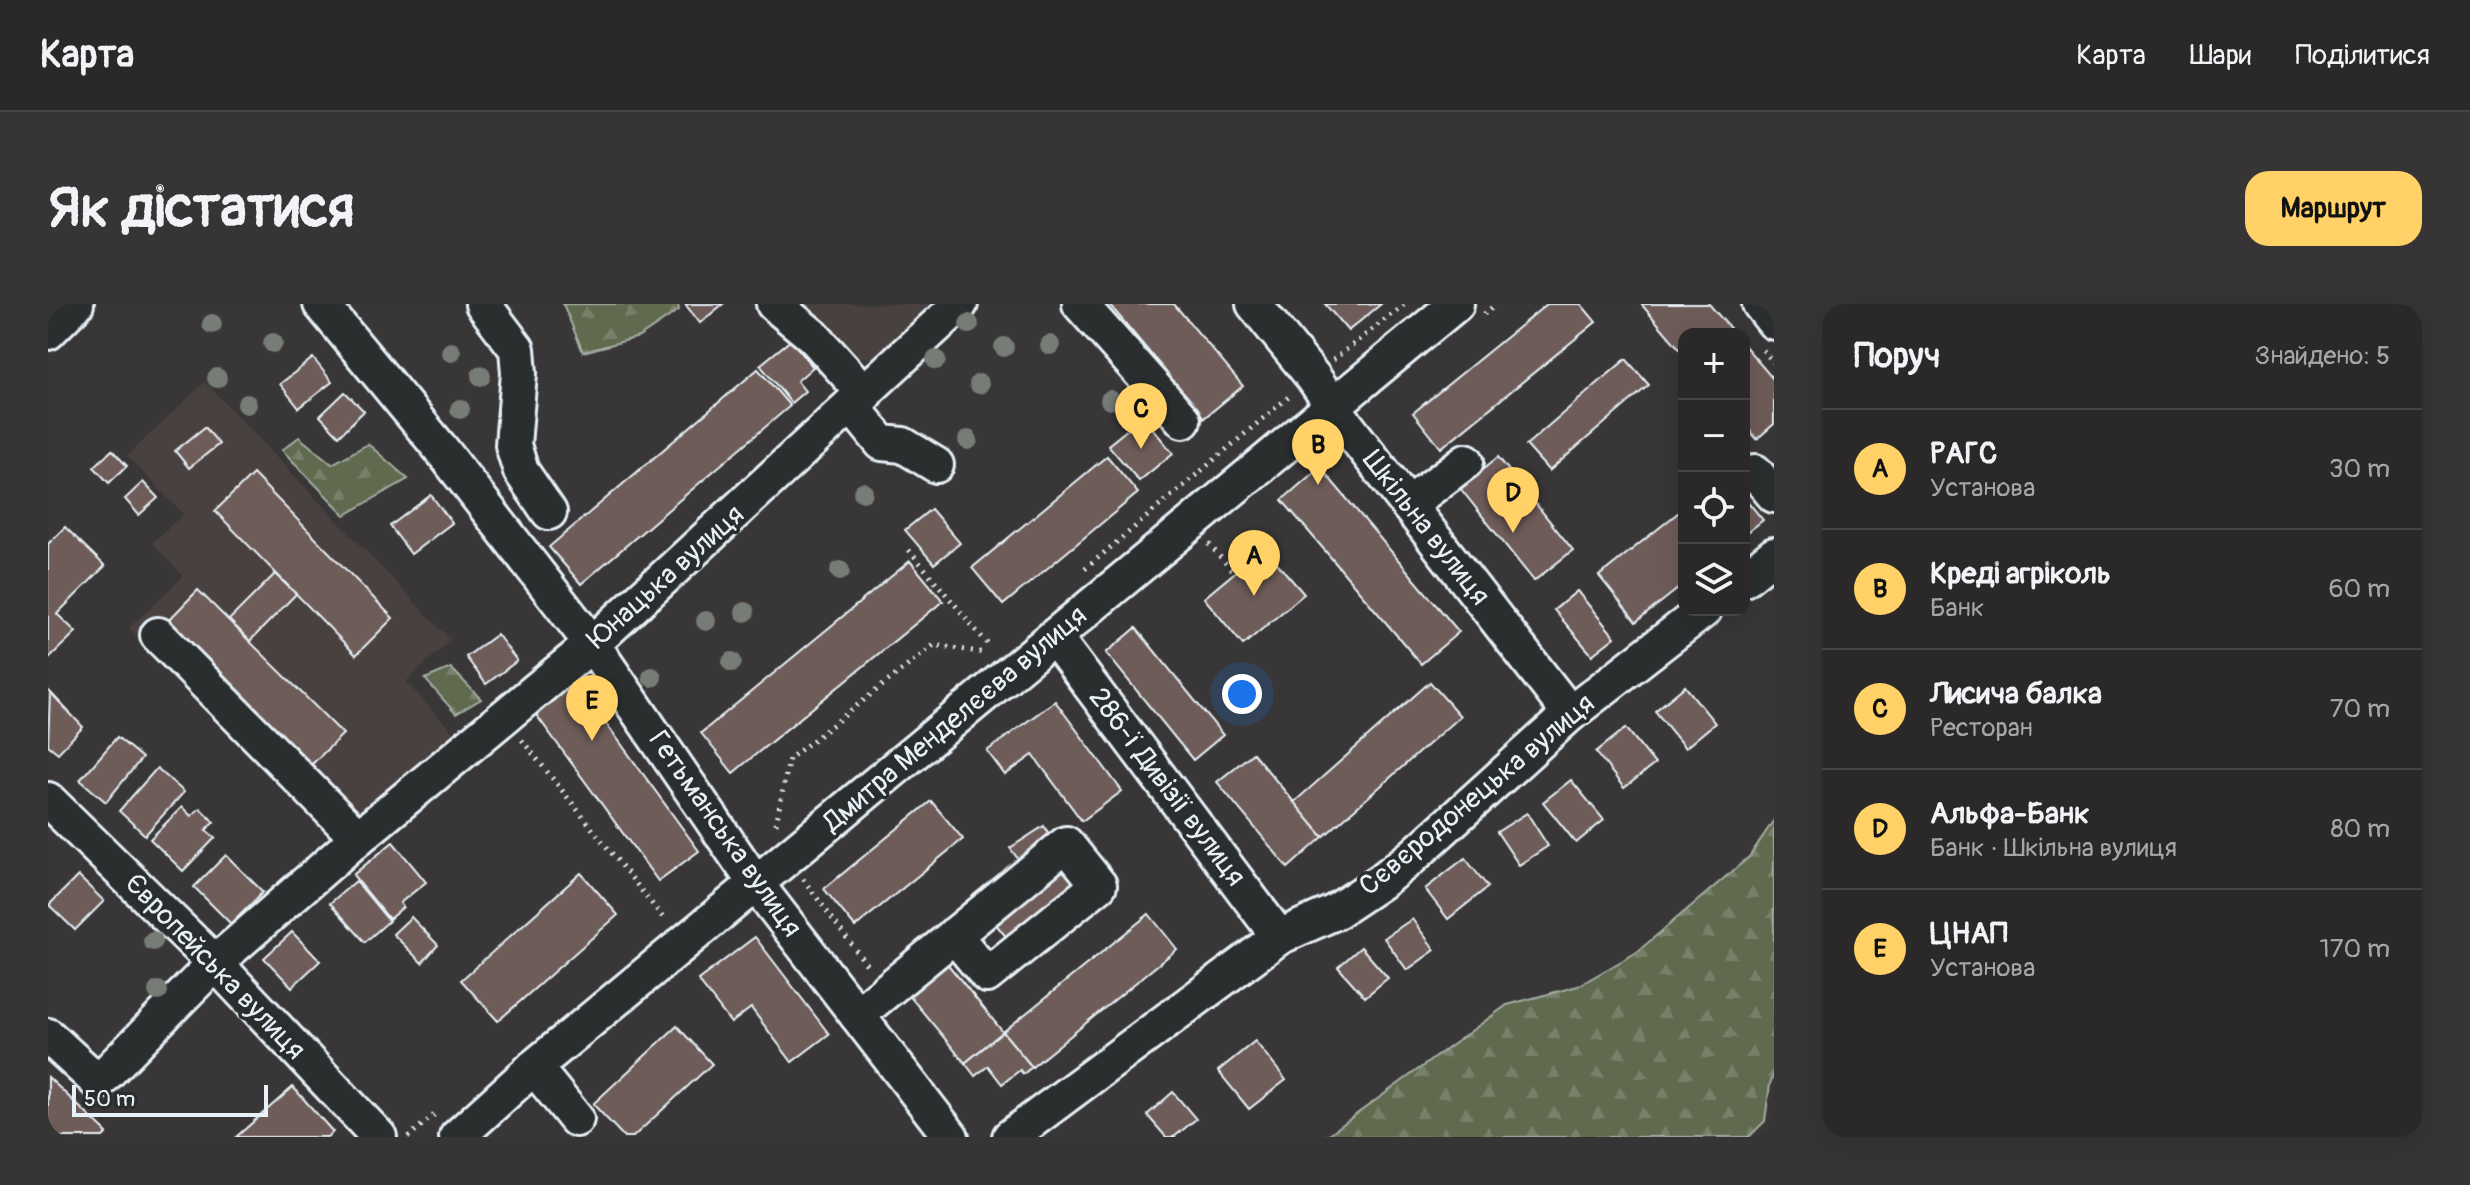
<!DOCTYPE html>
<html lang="uk">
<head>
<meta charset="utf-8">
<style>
	:root { --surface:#2a2828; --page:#363434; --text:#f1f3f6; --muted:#a5a6a8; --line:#464445; --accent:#ffd166 }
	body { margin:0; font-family:Pangolin,sans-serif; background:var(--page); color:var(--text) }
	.controls { position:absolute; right:24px; top:24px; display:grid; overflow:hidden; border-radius:16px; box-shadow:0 8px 32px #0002 }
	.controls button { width:72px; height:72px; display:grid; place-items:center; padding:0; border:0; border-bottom:2px solid var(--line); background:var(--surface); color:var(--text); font:40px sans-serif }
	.scale { position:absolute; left:24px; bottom:20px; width:196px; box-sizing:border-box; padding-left:8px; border:4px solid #e8f1f8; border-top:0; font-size:22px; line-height:28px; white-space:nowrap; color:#e8f1f8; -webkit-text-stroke:6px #2a2d2e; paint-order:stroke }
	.you { position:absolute; left:1194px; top:390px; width:28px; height:28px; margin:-20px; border:6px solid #fff; border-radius:50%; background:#1a73e8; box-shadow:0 0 0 12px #1a73e833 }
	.badge { display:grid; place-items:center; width:52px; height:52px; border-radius:50%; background:var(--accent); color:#111; font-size:26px; font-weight:700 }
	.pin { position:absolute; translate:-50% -66px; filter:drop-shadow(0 2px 4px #0008) }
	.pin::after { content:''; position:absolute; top:42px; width:28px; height:24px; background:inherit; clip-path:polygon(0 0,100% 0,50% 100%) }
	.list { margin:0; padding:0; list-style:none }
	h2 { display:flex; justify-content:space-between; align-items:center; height:104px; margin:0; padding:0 32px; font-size:34px }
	h2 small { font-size:26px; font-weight:400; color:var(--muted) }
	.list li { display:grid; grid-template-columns:52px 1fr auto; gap:24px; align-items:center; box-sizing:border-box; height:120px; padding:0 32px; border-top:2px solid var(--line) }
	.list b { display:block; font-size:30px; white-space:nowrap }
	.list p { margin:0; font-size:26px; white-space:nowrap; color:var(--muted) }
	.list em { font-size:26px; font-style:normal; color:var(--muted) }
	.icon { flex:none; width:44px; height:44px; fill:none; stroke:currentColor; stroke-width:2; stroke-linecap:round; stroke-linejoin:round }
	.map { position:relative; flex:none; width:1726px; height:833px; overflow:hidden; border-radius:24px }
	header { display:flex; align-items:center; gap:48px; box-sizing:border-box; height:112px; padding:0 40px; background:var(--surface); border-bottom:2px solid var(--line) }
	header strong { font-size:38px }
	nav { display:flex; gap:44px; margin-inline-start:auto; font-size:28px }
	.intro { display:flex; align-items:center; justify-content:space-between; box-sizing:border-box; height:192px; padding:0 48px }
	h1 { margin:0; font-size:56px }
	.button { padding:20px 36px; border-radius:24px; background:var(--accent); color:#111; font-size:28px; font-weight:700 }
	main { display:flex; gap:48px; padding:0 48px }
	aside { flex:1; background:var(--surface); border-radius:24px; box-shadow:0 8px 32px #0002 }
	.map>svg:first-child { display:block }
	.built { fill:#484140 }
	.forest { fill:url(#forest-firs); stroke:#a4aea4; stroke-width:2 }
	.building { fill:#6e5c58; stroke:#e8f1f8; stroke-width:2 }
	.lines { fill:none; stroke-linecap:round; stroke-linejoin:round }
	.minor-casing { stroke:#e8f1f8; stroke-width:40 }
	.path { stroke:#e8f1f8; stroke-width:5; stroke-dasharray:2 6; stroke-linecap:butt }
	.minor { stroke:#2a2d2e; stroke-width:34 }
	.tree { fill:#777b77 }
	.labels { text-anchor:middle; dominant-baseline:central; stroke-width:7; stroke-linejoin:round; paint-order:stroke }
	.street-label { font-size:28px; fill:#e8f1f8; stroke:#2a2d2e }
</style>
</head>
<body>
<header>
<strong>Карта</strong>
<nav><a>Карта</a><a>Шари</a><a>Поділитися</a></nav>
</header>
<div class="intro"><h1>Як дістатися</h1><a class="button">Маршрут</a></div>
<main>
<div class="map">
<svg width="1726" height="833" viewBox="0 0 1726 833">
	<defs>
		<pattern id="forest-firs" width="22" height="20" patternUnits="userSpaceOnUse" patternTransform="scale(2)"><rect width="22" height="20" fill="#616a50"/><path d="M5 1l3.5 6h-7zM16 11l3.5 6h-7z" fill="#78806a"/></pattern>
	</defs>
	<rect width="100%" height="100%" fill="#383636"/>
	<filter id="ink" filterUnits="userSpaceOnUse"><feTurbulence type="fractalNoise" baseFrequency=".0125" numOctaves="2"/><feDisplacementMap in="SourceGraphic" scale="16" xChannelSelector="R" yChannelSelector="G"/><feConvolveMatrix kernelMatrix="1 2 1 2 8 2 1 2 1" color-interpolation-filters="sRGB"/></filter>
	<g filter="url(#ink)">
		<g class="built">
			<polygon points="746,0 894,0 832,53 819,54 803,53"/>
			<polygon points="157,78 403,336 358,378 407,430 291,538 81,324 135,272 104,239 135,210 79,152"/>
		</g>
		<g class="forest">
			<polygon points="515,0 630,0 631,6 591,33 535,48"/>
			<polygon points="251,133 284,160 320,140 360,175 297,211 234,146"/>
			<polygon points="403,364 433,395 408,410 377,375"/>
			<polygon points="1726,516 1726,769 1722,780 1717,817 1701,833 1277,833 1459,701 1530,682 1589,648 1701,553"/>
		</g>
		<g class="building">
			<polygon points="637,0 675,0 652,19"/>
			<polygon points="1061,0 1126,0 1195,82 1156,114"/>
			<polygon points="1277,0 1333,0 1300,27"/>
			<polygon points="1499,0 1533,0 1548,18 1393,144 1365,109"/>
			<polygon points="1593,0 1661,0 1687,30 1636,30 1636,50"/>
			<polygon points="743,36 765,63 749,77 757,87 743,99 712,61"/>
			<polygon points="1696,41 1726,76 1726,120 1709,135 1696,120"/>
			<polygon points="265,54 284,78 251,104 232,80"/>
			<polygon points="1578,55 1601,81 1501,167 1478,141"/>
			<polygon points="710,65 742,102 533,280 501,243"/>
			<polygon points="297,88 316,107 291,132 272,112"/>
			<polygon points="1095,113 1125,149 1091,177 1060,141"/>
			<polygon points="157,123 171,140 141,164 127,147"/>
			<polygon points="64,146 79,162 61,179 46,163"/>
			<polygon points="1059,152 1090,189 955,301 924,264"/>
			<polygon points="1450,153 1525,246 1486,277 1412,184"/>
			<polygon points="1272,163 1411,328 1373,360 1234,196"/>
			<polygon points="205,170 345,314 308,351 167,207"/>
			<polygon points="95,178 110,194 91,211 77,195"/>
			<polygon points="383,191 404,219 363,250 342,222"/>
			<polygon points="1696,193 1715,216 1696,231"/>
			<polygon points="1636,204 1636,280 1588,318 1551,272"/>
			<polygon points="883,205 912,239 886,260 857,226"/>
			<polygon points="17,223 57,262 9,310 28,328 0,355 0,240"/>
			<polygon points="1216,244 1256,290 1195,341 1156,294"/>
			<polygon points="862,257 895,297 685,469 653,429"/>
			<polygon points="227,270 248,290 202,337 181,316"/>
			<polygon points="150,286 295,430 258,466 114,323"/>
			<polygon points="1529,287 1567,333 1544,351 1506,306"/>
			<polygon points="1088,324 1175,431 1145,456 1058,349"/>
			<polygon points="449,330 469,357 438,380 418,353"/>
			<polygon points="523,371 651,547 610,577 481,401"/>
			<polygon points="1382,378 1412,412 1275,533 1245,499"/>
			<polygon points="1637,382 1667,419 1637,444 1607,407"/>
			<polygon points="2,388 35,423 10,449 0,441"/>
			<polygon points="1007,397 1074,487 1034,517 985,451 957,471 939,447"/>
			<polygon points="1578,424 1607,460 1576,484 1548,448"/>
			<polygon points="69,433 94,454 58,498 32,476"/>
			<polygon points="1205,449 1275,533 1240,564 1169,478"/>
			<polygon points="109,464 136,488 97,531 71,507"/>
			<polygon points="1523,476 1556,516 1528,539 1495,498"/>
			<polygon points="883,497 915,535 807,623 776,585"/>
			<polygon points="134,503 143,512 152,504 166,518 158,526 167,534 135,567 102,535"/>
			<polygon points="1479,509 1500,542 1471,561 1449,528"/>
			<polygon points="996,522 1004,534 970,555 962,544"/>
			<polygon points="345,538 378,578 352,599 355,603 341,615 305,571"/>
			<polygon points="178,551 215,588 183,620 146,583"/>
			<polygon points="1417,554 1440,583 1400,615 1377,585"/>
			<polygon points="1012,556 1029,577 959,634 942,613"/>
			<polygon points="533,569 570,611 450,717 413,676"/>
			<polygon points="30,572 56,597 27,626 1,601"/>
			<polygon points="308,577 341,617 317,638 282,599"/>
			<polygon points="1101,610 1129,645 984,763 955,728"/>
			<polygon points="363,613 390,641 374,659 345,630"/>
			<polygon points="1364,615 1387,646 1359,666 1336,634"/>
			<polygon points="244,628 272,657 244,683 216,654"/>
			<polygon points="707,633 781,730 744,758 703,704 683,719 650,676"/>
			<polygon points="1313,643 1340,674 1317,693 1290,663"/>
			<polygon points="898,658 955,728 917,759 859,689"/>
			<polygon points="629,722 664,760 585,833 576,833 545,800"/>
			<polygon points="955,728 984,763 975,770 972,766 954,780 940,762 927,772 917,759"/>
			<polygon points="1207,737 1238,776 1201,805 1170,767"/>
			<polygon points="0,773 59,829 55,833 0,833"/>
			<polygon points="245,783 285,828 279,833 188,833"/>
			<polygon points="1125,788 1148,815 1126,833 1118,833 1099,811"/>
		</g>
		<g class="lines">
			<g class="minor-casing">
				<g id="minor">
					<polyline points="273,0 393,145 544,340 708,580 903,833"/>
					<polyline points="435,0 469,45 471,69 465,141 473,167 501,208"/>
					<polyline points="726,0 766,33 817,90"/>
					<polyline points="1032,0 1135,116"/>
					<polyline points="1206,0 1265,73 1299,122 1522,410"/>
					<polyline points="1712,0 1726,18"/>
					<polyline points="0,28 28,0"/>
					<polyline points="804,102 834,139 855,141 888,161"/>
					<polyline points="1707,168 1726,191"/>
					<polyline points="1360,201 1418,157"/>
					<polyline points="1696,275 1726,251"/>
					<polyline points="110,331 310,534"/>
					<polyline points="1006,333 1231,633"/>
					<polyline points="0,496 167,659 331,833"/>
					<polyline points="809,711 1018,540 1051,581 939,671 906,631"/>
					<polyline points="0,732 50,778 167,659 310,534 544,340 912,0"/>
					<polyline points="486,763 528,815"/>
					<polyline points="409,833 486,763 1408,0"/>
					<polyline points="962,833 1231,633 1287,608 1332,578 1364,553 1522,410 1656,306"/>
				</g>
			</g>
			<g class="path">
				<polyline points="1436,10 1448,0"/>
				<polyline points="1715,46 1726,59"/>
				<polyline points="1285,56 1357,0"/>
				<polyline points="1161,240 1186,269"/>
				<polyline points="861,246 943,344"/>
				<polyline points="1037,265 1244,90"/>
				<polyline points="474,436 616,615"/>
				<polyline points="728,520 741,455 886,341 937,349"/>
				<polyline points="755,575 821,664"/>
				<polyline points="360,833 386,811"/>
			</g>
			<use href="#minor" class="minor"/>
		</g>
		<g class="tree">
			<circle cx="164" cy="20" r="10"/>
			<circle cx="921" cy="20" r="10"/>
			<circle cx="225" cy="39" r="10"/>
			<circle cx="1002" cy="41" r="10"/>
			<circle cx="956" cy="43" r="10"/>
			<circle cx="403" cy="48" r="10"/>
			<circle cx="888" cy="56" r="10"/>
			<circle cx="433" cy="72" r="10"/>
			<circle cx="169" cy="74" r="10"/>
			<circle cx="931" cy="80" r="10"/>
			<circle cx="1062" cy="96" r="10"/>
			<circle cx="199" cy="100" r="10"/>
			<circle cx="412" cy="105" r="10"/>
			<circle cx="920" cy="136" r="10"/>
			<circle cx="815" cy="188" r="10"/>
			<circle cx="792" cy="267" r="10"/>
			<circle cx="697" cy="308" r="10"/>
			<circle cx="658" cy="317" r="10"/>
			<circle cx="684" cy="358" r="10"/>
			<circle cx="604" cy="373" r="10"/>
			<circle cx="105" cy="637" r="10"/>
			<circle cx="110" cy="687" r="10"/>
		</g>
	</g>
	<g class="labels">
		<g class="street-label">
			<text transform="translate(1378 224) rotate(52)">Шкільна вулиця</text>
			<text transform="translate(618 273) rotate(-42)">Юнацька вулиця</text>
			<text transform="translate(907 415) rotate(-40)">Дмитра Менделєєва вулиця</text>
			<text transform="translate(1119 483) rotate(53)">286-ї Дивізії вулиця</text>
			<text transform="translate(1429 491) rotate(-40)">Сєвєродонецька вулиця</text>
			<text transform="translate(677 530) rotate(55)">Гетьманська вулиця</text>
			<text transform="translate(167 663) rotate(46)">Європейська вулиця</text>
		</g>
	</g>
</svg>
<div class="controls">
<button>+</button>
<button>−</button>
<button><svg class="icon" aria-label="locate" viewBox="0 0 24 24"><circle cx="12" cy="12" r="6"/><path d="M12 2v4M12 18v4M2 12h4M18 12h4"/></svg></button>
<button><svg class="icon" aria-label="layers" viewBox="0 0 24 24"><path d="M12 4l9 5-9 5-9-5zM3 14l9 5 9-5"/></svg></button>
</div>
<div class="scale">50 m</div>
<div class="you"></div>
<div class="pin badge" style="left:1206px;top:292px">A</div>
<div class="pin badge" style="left:1270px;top:181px">B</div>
<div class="pin badge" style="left:1093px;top:145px">C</div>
<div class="pin badge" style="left:1465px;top:229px">D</div>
<div class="pin badge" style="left:544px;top:437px">E</div>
</div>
<aside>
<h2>Поруч<small>Знайдено: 5</small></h2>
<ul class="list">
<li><span class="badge">A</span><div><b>РАГС</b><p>Установа</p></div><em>30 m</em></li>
<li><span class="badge">B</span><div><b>Креді агріколь</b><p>Банк</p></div><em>60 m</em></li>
<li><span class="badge">C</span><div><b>Лисича балка</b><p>Ресторан</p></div><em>70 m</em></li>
<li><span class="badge">D</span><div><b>Альфа-Банк</b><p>Банк · Шкільна вулиця</p></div><em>80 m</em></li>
<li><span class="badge">E</span><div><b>ЦНАП</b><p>Установа</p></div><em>170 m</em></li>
</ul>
</aside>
</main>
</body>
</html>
